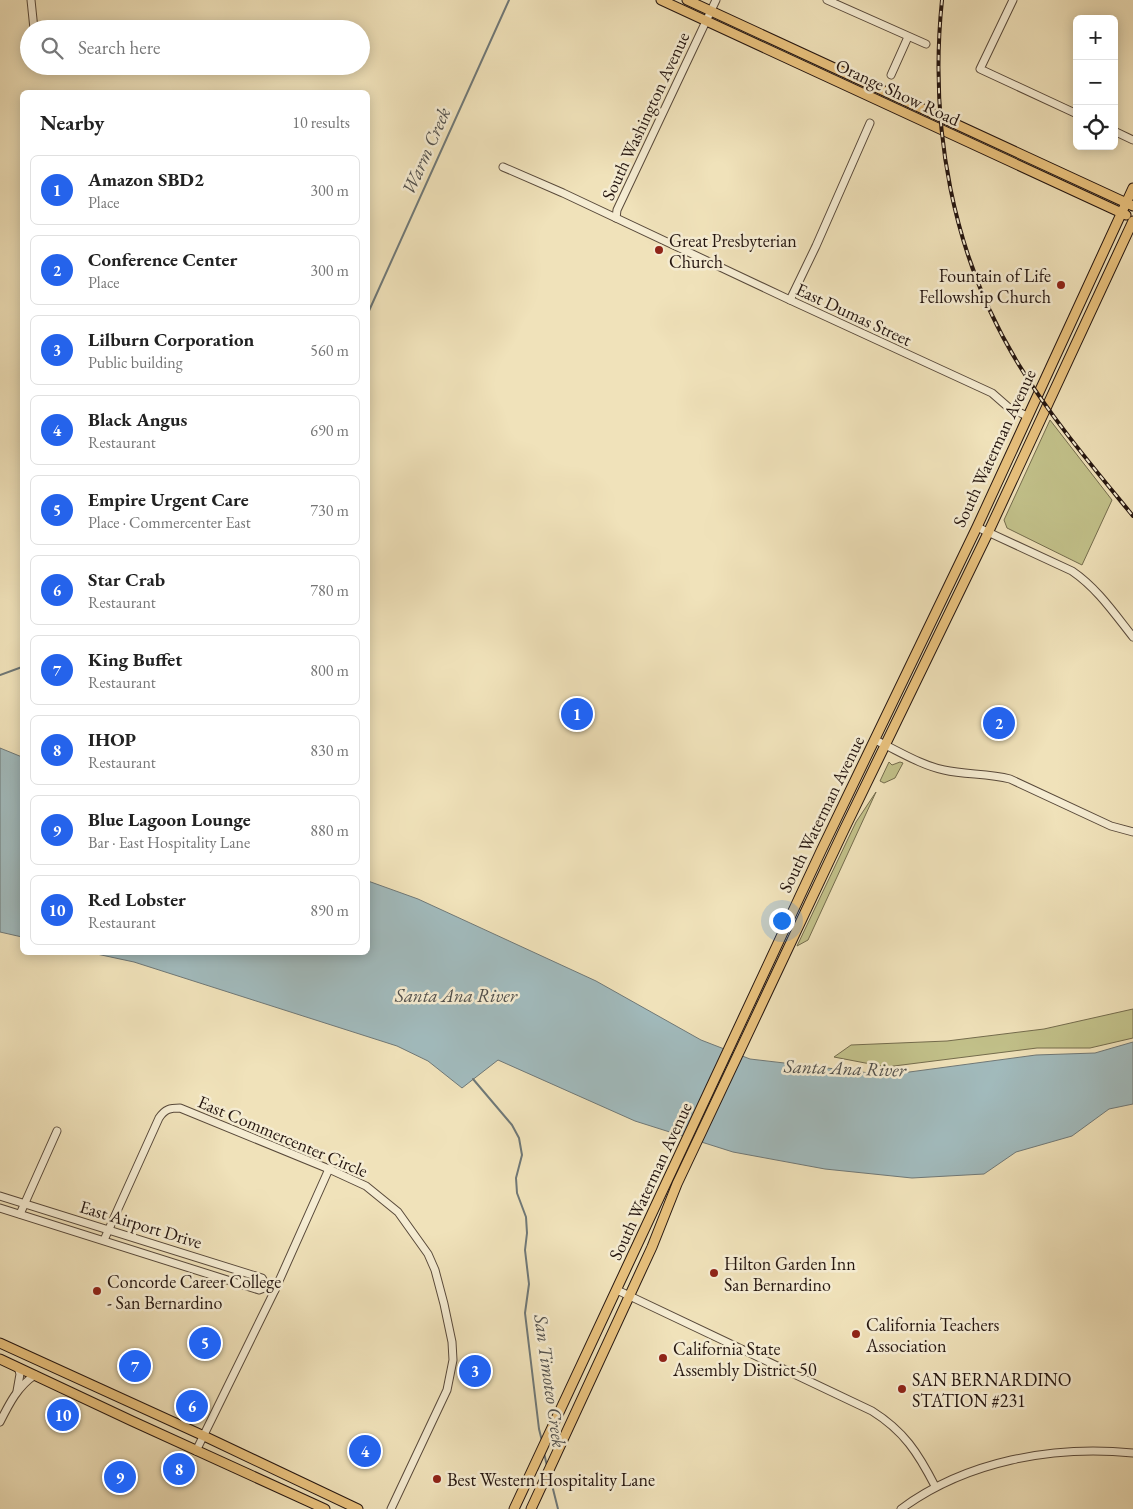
<!DOCTYPE html>
<html lang="en">
<head>
<meta charset="utf-8">
<style>
	:root { --surface:#fff; --page:#f2f2f2; --text:#222; --muted:#767676; --line:#e0e0e0; --accent:#2563eb }
	body { margin:0; font-family:"EB Garamond",serif; background:var(--page); color:var(--text) }
	.controls { position:absolute; right:15px; top:15px; display:grid; overflow:hidden; border-radius:8px; box-shadow:0 2px 12px #0003 }
	.controls button { width:45px; height:45px; display:grid; place-items:center; padding:0; border:0; border-bottom:1px solid var(--line); background:var(--surface); color:var(--text); font:25px sans-serif }
	.you { position:absolute; left:781px; top:920px; width:18px; height:18px; margin:-12px; border:4px solid #fff; border-radius:50%; background:#1a73e8; box-shadow:0 0 0 8px #1a73e833 }
	.badge { display:grid; place-items:center; width:32px; height:32px; border-radius:50%; background:var(--accent); color:#fff; font-size:16px; font-weight:700 }
	.pin { position:absolute; translate:-50% -50%; border:2px solid #fff; box-shadow:0 1px 5px #0006 }
	.list { margin:0; padding:0; list-style:none }
	h2 { display:flex; justify-content:space-between; align-items:center; height:65px; margin:0; padding:0 20px; font-size:21px }
	h2 small { font-size:16px; font-weight:400; color:var(--muted) }
	.list li { display:grid; grid-template-columns:32px 1fr auto; gap:15px; align-items:center; box-sizing:border-box; height:70px; margin:0 10px 10px; padding:0 10px; border:1px solid var(--line); border-radius:8px }
	.list b { display:block; font-size:19px; white-space:nowrap }
	.list p { margin:0; font-size:16px; white-space:nowrap; color:var(--muted) }
	.list em { font-size:16px; font-style:normal; color:var(--muted) }
	.icon { flex:none; width:28px; height:28px; fill:none; stroke:currentColor; stroke-width:2; stroke-linecap:round; stroke-linejoin:round }
	.map { position:relative; flex:none; width:1133px; height:1509px; overflow:hidden }
	.search { position:absolute; background:var(--surface); box-shadow:0 2px 12px #0003; left:20px; top:20px; width:350px; height:55px; display:flex; align-items:center; gap:12px; box-sizing:border-box; padding:0 18px; border-radius:28px; color:var(--muted); font-size:19px }
	.panel { position:absolute; background:var(--surface); box-shadow:0 2px 12px #0003; left:20px; top:90px; width:350px; height:865px; border-radius:8px }
	.map>svg:first-child { display:block }
	.green { fill:#c2c18a; stroke:#746c4d }
	.water { fill:#a1babc; stroke:#6f7877 }
	.lines { fill:none; stroke-linecap:round; stroke-linejoin:round }
	.stream { stroke:#6f7877; stroke-width:2 }
	.minor-casing { stroke:#58493a; stroke-width:9 }
	.major-casing { stroke:#251610; stroke-width:11 }
	.minor { stroke:#f5ecd2; stroke-width:7 }
	.major { stroke:#e8c17d; stroke-width:9 }
	.rail-casing { stroke:#251610; stroke-width:4 }
	.rail { stroke:#f5ecd2; stroke-width:2; stroke-dasharray:5.5; stroke-linecap:butt }
	.poi-dot { fill:#8f2418; stroke:#f5ecd2; stroke-width:2 }
	.labels { text-anchor:middle; dominant-baseline:central; stroke-width:5; stroke-linejoin:round; paint-order:stroke }
	.street-label { font-size:18px; fill:#251610; stroke:#f5ecd2 }
	.poi-label { font-size:18px; fill:#251610; stroke:#f5ecd2; text-anchor:start }
	.water-label { font-size:19px; font-style:italic; fill:#504f4c; stroke:#f5ecd2 }
</style>
</head>
<body>
<div class="map">
<svg width="1133" height="1509" viewBox="0 0 1133 1509">
	<rect width="100%" height="100%" fill="#f0e2ba"/>
	<filter id="stains"><feTurbulence type="fractalNoise" baseFrequency=".004" numOctaves="4"/><feColorMatrix values="0 0 0 0 .2 0 0 0 0 .09 0 0 0 0 .02 0 0 0 .5 -.17"/></filter>
	<radialGradient id="worn" r=".72"><stop offset=".6" stop-color="#630" stop-opacity="0"/><stop offset="1" stop-color="#630" stop-opacity=".3"/></radialGradient>
	<g class="green">
		<polygon points="1050,420 1112,500 1082,565 1007,528 1004,520"/>
		<polygon points="889,762 892,765 900,762 903,763 895,778 884,783 880,781"/>
		<polygon points="876,792 808,940 797,946 856,822"/>
		<polygon points="1133,1009 1133,1038 1090,1048 1037,1048 886,1067 834,1057 851,1045 947,1041 1044,1029"/>
	</g>
	<g class="water">
		<polygon points="0,748 22,757 22,937 0,932"/>
		<polygon points="368,881 418,899 596,981 701,1040 750,1059 887,1075 1036,1055 1095,1053 1133,1042 1133,1104 1109,1109 1072,1136 1016,1152 984,1174 912,1178 825,1169 733,1152 635,1121 498,1060 462,1088 428,1061 397,1046 134,962 92,953 368,952"/>
	</g>
	<g class="lines">
		<g class="stream">
			<polyline points="368,313 509,0"/>
			<polyline points="0,675 22,667"/>
			<polyline points="473,1079 512,1125 519,1138 522,1155 516,1178 517,1193 526,1217 527,1233 525,1250 529,1284 525,1313 539,1429 542,1441"/>
			<polyline points="544,1453 547,1466"/>
			<polyline points="550,1477 558,1509"/>
		</g>
		<g class="minor-casing">
			<g id="minor">
				<polyline points="31,0 34,29"/>
				<polyline points="827,0 926,44"/>
				<polyline points="1013,0 980,69 1077,114"/>
				<polyline points="891,75 908,37"/>
				<polyline points="1114,131 1133,140"/>
				<polyline points="503,167 563,193 790,300 992,393 1008,407 1027,416"/>
				<polyline points="616,218 617,210 716,0"/>
				<polyline points="790,300 816,246 870,123"/>
				<path d="M 977,527 L 1072,571 C 1097,588 1114,613 1133,637"/>
				<path d="M 875,740 C 897,750 920,765 944,770 C 966,775 988,773 1010,779 L 1111,826 L 1133,832"/>
				<polyline points="0,1196 262,1278 267,1287"/>
				<polyline points="0,1208 259,1290 267,1287 275,1290"/>
				<polyline points="20,1214 57,1131"/>
				<path d="M 104,1240 L 159,1118 C 165,1109 170,1108 180,1108 L 329,1169 L 366,1186 L 398,1212 L 428,1254 L 435,1270 L 444,1304 L 452,1342 L 453,1360 L 447,1390 L 391,1509"/>
				<path d="M 617,1290 L 872,1411 C 904,1431 918,1453 935,1486"/>
				<polyline points="17,1391 20,1374 18,1367"/>
				<path d="M 0,1422 C 9,1404 18,1386 35,1375"/>
				<polyline points="196,1451 275,1290 329,1169"/>
				<path d="M 901,1509 C 966,1461 1053,1445 1133,1453"/>
			</g>
		</g>
		<g class="major-casing">
			<g id="major">
				<polyline points="661,0 1126,215"/>
				<polyline points="687,0 1133,206"/>
				<polyline points="0,1343 204,1436 358,1509"/>
				<polyline points="0,1359 132,1421 325,1509"/>
				<polyline points="514,1509 821,851 977,527 1133,188"/>
				<polyline points="531,1509 652,1247 677,1184 843,832 988,533 1133,221"/>
			</g>
		</g>
		<use href="#minor" class="minor"/>
		<use href="#major" class="major"/>
		<g class="rail-casing">
			<path id="rail" d="M 942,0 C 929,126 952,256 1019,365 C 1052,419 1093,467 1133,516"/>
		</g>
		<use href="#rail" class="rail"/>
	</g>
	<g class="poi-dot">
		<circle cx="659" cy="250" r="5"/>
		<circle cx="1061" cy="285" r="5"/>
		<circle cx="714" cy="1273" r="5"/>
		<circle cx="97" cy="1291" r="5"/>
		<circle cx="856" cy="1334" r="5"/>
		<circle cx="663" cy="1358" r="5"/>
		<circle cx="902" cy="1389" r="5"/>
		<circle cx="437" cy="1479" r="5"/>
	</g>
	<g class="labels">
		<g class="street-label">
			<text transform="translate(898 92) rotate(25)">Orange Show Road</text>
			<text transform="translate(645 116) rotate(-65)">South Washington Avenue</text>
			<text transform="translate(854 314) rotate(25)">East Dumas Street</text>
			<text transform="translate(994 448) rotate(-65)">South Waterman Avenue</text>
			<text transform="translate(821 814) rotate(-64)">South Waterman Avenue</text>
			<text transform="translate(283 1136) rotate(23)">East Commercenter Circle</text>
			<text transform="translate(650 1181) rotate(-65)">South Waterman Avenue</text>
			<text transform="translate(141 1224) rotate(17)">East Airport Drive</text>
		</g>
		<g class="poi-label">
			<text x="669" y="240">Great Presbyterian<tspan x="669" dy="21">Church</tspan></text>
			<text x="1051" y="275" text-anchor="end">Fountain of Life<tspan x="1051" dy="21">Fellowship Church</tspan></text>
			<text x="724" y="1263">Hilton Garden Inn<tspan x="724" dy="21">San Bernardino</tspan></text>
			<text x="107" y="1281">Concorde Career College<tspan x="107" dy="21">- San Bernardino</tspan></text>
			<text x="866" y="1324">California Teachers<tspan x="866" dy="21">Association</tspan></text>
			<text x="673" y="1348">California State<tspan x="673" dy="21">Assembly District 50</tspan></text>
			<text x="912" y="1379">SAN BERNARDINO<tspan x="912" dy="21">STATION #231</tspan></text>
			<text x="447" y="1479">Best Western Hospitality Lane</text>
		</g>
		<g class="water-label">
			<text transform="translate(426 151) rotate(-66)">Warm Creek</text>
			<text x="456" y="995">Santa Ana River</text>
			<text transform="translate(845 1068) rotate(2)">Santa Ana River</text>
			<text transform="translate(550 1381) rotate(82)">San Timoteo Creek</text>
		</g>
	</g>
	<rect width="100%" height="100%" filter="url(#stains)"/>
	<rect width="100%" height="100%" fill="url(#worn)"/>
</svg>
<div class="controls">
<button>+</button>
<button>−</button>
<button><svg class="icon" aria-label="locate" viewBox="0 0 24 24"><circle cx="12" cy="12" r="6"/><path d="M12 2v4M12 18v4M2 12h4M18 12h4"/></svg></button>
</div>
<div class="you"></div>
<div class="pin badge" style="left:577px;top:714px">1</div>
<div class="pin badge" style="left:999px;top:723px">2</div>
<div class="pin badge" style="left:475px;top:1371px">3</div>
<div class="pin badge" style="left:365px;top:1451px">4</div>
<div class="pin badge" style="left:205px;top:1343px">5</div>
<div class="pin badge" style="left:192px;top:1406px">6</div>
<div class="pin badge" style="left:135px;top:1366px">7</div>
<div class="pin badge" style="left:179px;top:1469px">8</div>
<div class="pin badge" style="left:120px;top:1477px">9</div>
<div class="pin badge" style="left:63px;top:1415px">10</div>
<div class="search"><svg class="icon" aria-label="search" viewBox="0 0 24 24"><circle cx="10" cy="10" r="6"/><path d="M15 15l6 6"/></svg>Search here</div>
<section class="panel">
<h2>Nearby<small>10 results</small></h2>
<ul class="list">
<li><span class="badge">1</span><div><b>Amazon SBD2</b><p>Place</p></div><em>300 m</em></li>
<li><span class="badge">2</span><div><b>Conference Center</b><p>Place</p></div><em>300 m</em></li>
<li><span class="badge">3</span><div><b>Lilburn Corporation</b><p>Public building</p></div><em>560 m</em></li>
<li><span class="badge">4</span><div><b>Black Angus</b><p>Restaurant</p></div><em>690 m</em></li>
<li><span class="badge">5</span><div><b>Empire Urgent Care</b><p>Place · Commercenter East</p></div><em>730 m</em></li>
<li><span class="badge">6</span><div><b>Star Crab</b><p>Restaurant</p></div><em>780 m</em></li>
<li><span class="badge">7</span><div><b>King Buffet</b><p>Restaurant</p></div><em>800 m</em></li>
<li><span class="badge">8</span><div><b>IHOP</b><p>Restaurant</p></div><em>830 m</em></li>
<li><span class="badge">9</span><div><b>Blue Lagoon Lounge</b><p>Bar · East Hospitality Lane</p></div><em>880 m</em></li>
<li><span class="badge">10</span><div><b>Red Lobster</b><p>Restaurant</p></div><em>890 m</em></li>
</ul>
</section>
</div>
</body>
</html>
